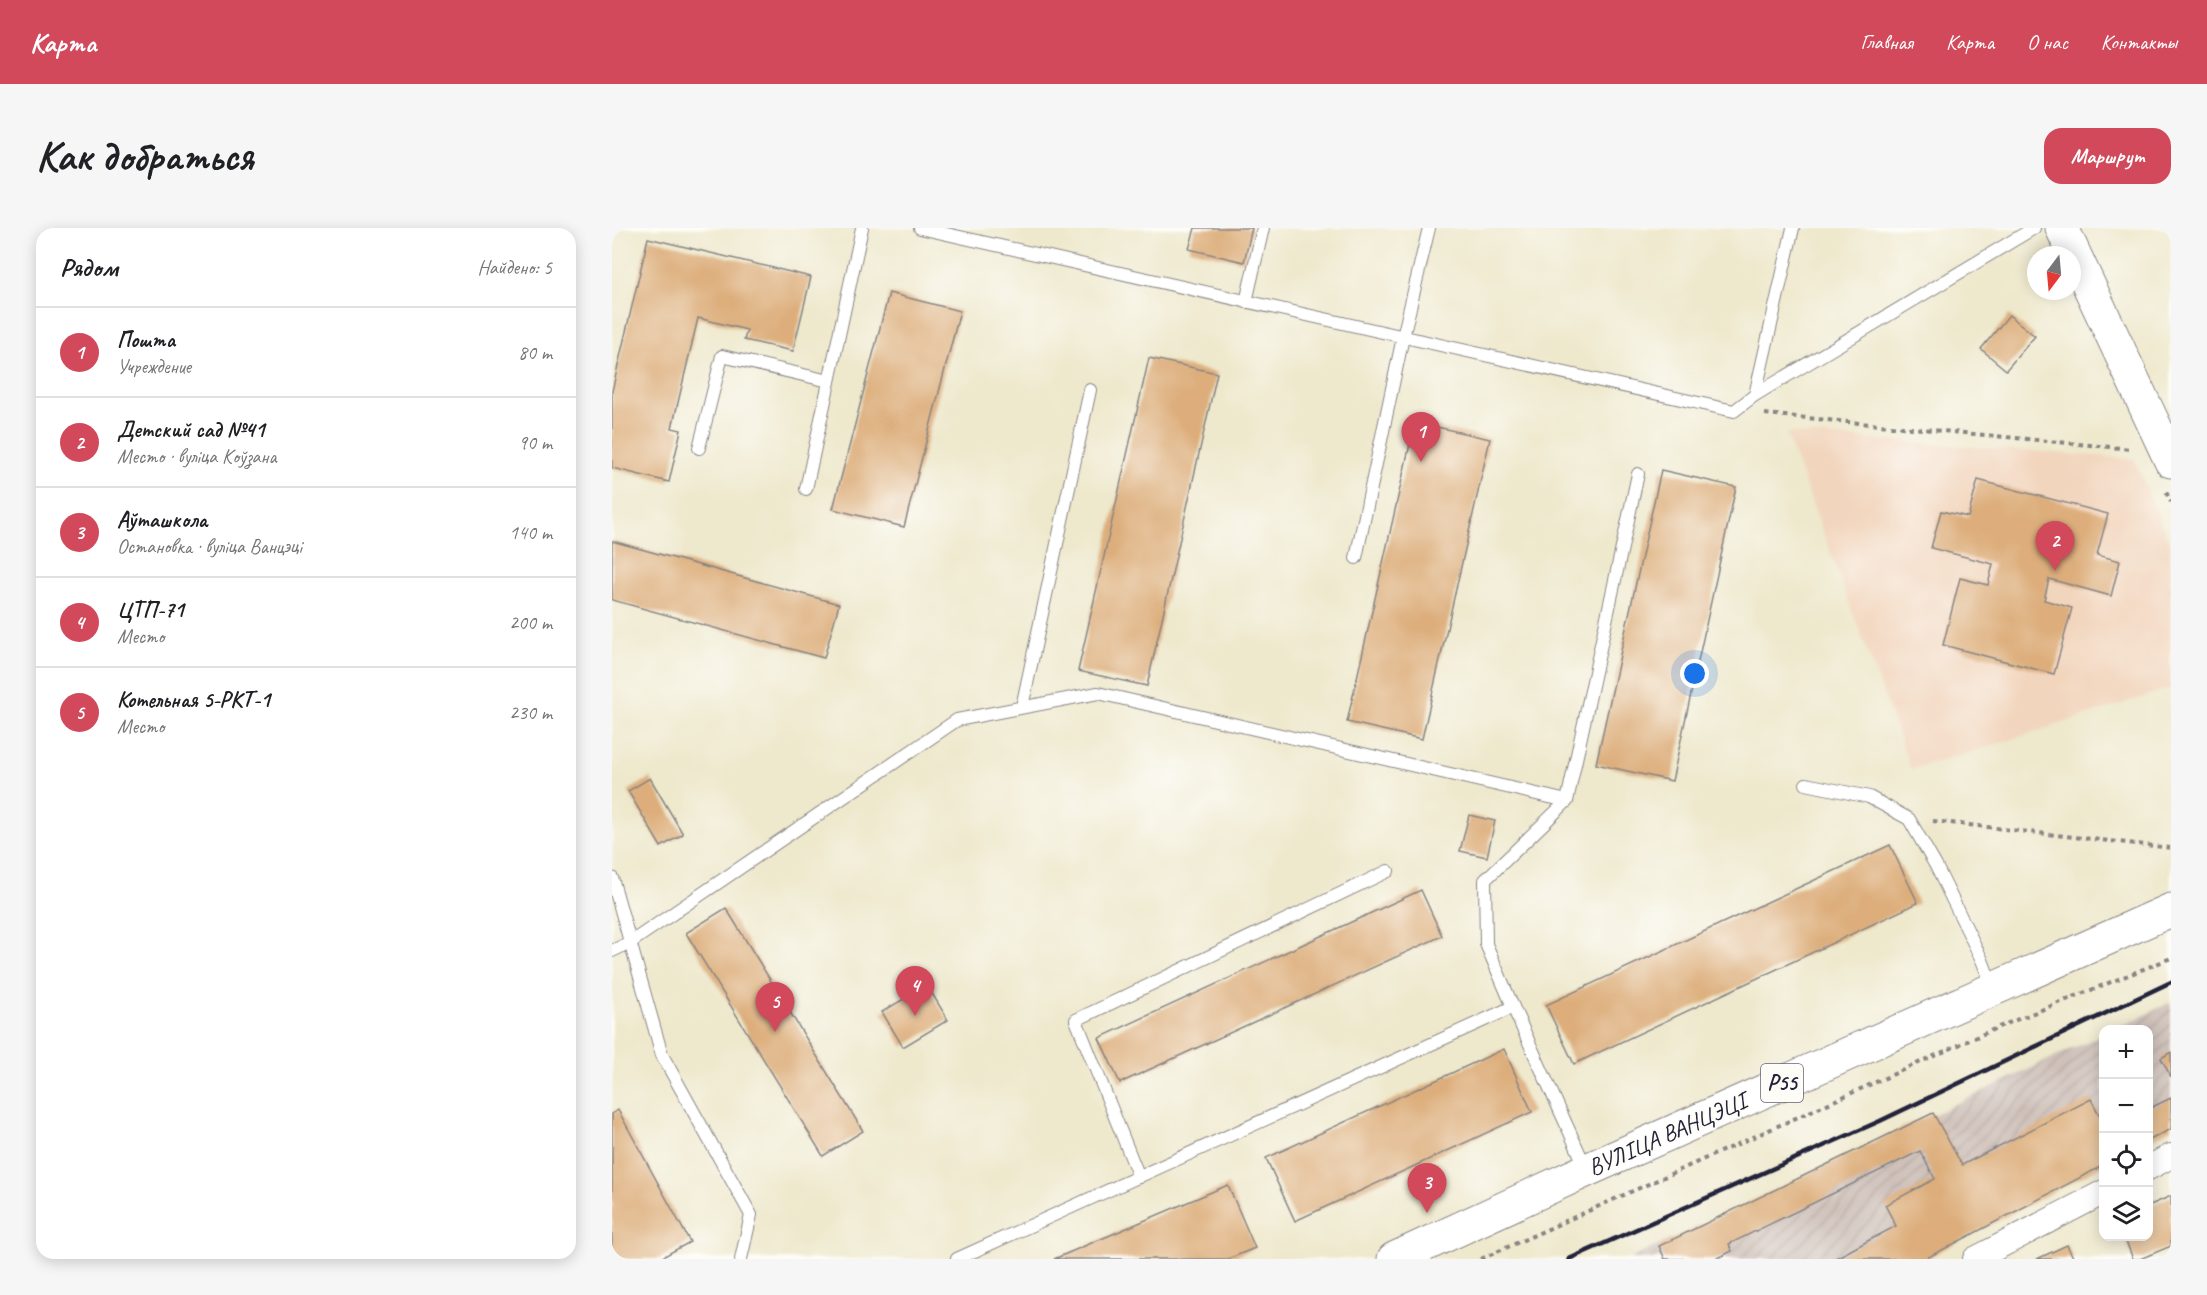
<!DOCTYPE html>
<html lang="ru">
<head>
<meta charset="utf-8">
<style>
	:root { --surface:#fff; --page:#f6f6f6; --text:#202124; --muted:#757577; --line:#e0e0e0; --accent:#d1495b }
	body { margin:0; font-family:Caveat,sans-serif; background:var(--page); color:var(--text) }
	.controls { position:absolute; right:18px; bottom:18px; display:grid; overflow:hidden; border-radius:12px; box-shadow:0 3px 15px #0003 }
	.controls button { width:54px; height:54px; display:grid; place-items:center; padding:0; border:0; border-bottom:2px solid var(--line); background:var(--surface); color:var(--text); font:30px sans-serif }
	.compass { position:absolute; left:1415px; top:18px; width:54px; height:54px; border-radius:50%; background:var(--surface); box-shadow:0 3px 15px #0003; rotate:196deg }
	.you { position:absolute; left:1083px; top:446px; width:21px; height:21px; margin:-15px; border:4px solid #fff; border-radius:50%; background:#1a73e8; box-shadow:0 0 0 9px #1a73e833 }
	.badge { display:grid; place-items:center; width:39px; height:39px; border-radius:50%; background:var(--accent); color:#fff; font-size:20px; font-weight:700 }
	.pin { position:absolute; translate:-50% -50px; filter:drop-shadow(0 2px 3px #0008) }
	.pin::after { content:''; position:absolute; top:32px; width:21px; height:18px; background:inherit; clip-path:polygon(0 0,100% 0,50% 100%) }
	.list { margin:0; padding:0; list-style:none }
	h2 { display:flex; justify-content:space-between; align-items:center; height:78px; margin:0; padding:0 24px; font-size:26px }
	h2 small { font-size:20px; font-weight:400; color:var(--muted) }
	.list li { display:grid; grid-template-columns:39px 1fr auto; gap:18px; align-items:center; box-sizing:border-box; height:90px; padding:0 24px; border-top:2px solid var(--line) }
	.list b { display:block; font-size:22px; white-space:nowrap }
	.list p { margin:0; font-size:20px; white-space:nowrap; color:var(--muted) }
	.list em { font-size:20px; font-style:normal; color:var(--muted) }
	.icon { flex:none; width:33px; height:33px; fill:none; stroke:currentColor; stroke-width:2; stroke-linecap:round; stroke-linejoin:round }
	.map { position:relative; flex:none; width:1559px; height:1031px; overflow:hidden; border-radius:18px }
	header { display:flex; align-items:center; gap:36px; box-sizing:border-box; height:84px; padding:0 30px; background:var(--accent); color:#fff }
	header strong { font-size:28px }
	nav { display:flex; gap:33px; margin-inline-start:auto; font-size:21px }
	.intro { display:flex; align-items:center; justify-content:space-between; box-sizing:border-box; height:144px; padding:0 36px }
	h1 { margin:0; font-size:42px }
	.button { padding:15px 27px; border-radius:18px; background:var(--accent); color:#fff; font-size:21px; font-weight:700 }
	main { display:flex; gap:36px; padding:0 36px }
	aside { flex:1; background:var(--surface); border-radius:18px; box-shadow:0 3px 15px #0003 }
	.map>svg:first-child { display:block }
	.built { fill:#f2d5bd }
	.industrial { fill:url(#industrial-furrows) }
	.building { fill:#ddae7b }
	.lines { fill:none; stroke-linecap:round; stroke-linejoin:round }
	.lane-casing { stroke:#888584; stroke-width:14 }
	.street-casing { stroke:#888584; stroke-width:26 }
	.secondary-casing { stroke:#888584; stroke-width:35 }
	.primary-casing { stroke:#888584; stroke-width:35 }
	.path { stroke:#888584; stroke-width:4; stroke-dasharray:4.5 4.5; stroke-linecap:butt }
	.lane { stroke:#fff; stroke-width:12 }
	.street { stroke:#fff; stroke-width:24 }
	.secondary { stroke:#fff; stroke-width:33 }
	.primary { stroke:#fff; stroke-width:33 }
	.rail { stroke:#22223b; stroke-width:4.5 }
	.labels { text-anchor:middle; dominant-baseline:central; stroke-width:4.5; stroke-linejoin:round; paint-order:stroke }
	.shield { fill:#fdfcf7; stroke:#646373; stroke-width:1.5 }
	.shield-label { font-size:22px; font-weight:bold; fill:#22223b }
	.street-label { font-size:24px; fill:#22223b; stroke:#fdfcf7 }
</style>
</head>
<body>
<header>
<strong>Карта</strong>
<nav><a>Главная</a><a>Карта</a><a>О нас</a><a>Контакты</a></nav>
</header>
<div class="intro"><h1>Как добраться</h1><a class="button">Маршрут</a></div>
<main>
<aside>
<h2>Рядом<small>Найдено: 5</small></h2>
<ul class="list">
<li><span class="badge">1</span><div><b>Пошта</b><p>Учреждение</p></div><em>80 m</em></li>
<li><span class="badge">2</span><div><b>Детский сад №41</b><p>Место · вуліца Коўзана</p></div><em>90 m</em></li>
<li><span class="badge">3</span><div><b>Аўташкола</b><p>Остановка · вуліца Ванцэці</p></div><em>140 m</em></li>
<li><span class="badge">4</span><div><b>ЦТП-71</b><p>Место</p></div><em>200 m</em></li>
<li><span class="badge">5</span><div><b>Котельная 5-РКТ-1</b><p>Место</p></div><em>230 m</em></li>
</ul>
</aside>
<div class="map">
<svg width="1559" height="1031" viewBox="0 0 1559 1031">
	<defs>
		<pattern id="industrial-furrows" width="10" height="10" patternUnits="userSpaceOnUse" patternTransform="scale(1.5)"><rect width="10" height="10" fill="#cfc1ba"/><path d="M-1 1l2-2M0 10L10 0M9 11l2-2" fill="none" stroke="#b1a6a1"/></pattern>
	</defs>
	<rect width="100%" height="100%" fill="#fdfcf7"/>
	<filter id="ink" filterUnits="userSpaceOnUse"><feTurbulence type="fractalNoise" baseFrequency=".0167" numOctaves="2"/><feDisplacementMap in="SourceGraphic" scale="12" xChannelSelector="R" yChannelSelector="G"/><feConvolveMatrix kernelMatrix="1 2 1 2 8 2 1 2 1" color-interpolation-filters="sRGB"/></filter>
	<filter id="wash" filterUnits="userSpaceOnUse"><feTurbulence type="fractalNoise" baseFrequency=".008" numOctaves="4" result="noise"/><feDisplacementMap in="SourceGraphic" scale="24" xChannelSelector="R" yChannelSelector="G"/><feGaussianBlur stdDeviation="1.35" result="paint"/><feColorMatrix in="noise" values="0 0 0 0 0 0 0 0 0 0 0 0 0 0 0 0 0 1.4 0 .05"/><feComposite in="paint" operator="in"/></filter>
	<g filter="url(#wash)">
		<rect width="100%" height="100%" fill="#eee8cc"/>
		<polygon class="built" points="1174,205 1522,231 1559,318 1559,460 1360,524 1299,541"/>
		<g class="industrial">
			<polygon points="1559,774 1559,900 1537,912 1536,802 1502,802"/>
			<polygon points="1491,806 1491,936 1312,1031 1018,1031"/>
		</g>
		<g id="blocks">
			<g class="building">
				<polygon points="583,0 640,0 632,34 577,21"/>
				<polygon points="36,10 199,49 181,123 132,112 135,102 86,90 60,200 69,202 57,254 0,240 0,163"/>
				<polygon points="277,65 348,83 292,299 221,281"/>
				<polygon points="1397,87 1423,108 1394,142 1369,121"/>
				<polygon points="537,130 605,145 535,458 466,443"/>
				<polygon points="803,194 878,211 810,511 735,494"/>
				<polygon points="1049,242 1124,259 1060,553 984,536"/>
				<polygon points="1366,252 1496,286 1485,327 1508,333 1499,368 1437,351 1432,372 1460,380 1442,446 1331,417 1348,350 1376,357 1381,336 1319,320 1329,283 1356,289"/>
				<polygon points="0,313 227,376 212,430 0,372"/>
				<polygon points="38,550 71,606 49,619 16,563"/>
				<polygon points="857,587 883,593 875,629 848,623"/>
				<polygon points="1278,617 1306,675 962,836 934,777"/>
				<polygon points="809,662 830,708 508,855 487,810"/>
				<polygon points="114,680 251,903 211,928 74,705"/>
				<polygon points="315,757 336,792 291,819 270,784"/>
				<polygon points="892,821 920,884 683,993 654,930"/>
				<polygon points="1559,824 1559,849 1549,830"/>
				<polygon points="1559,870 1559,901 1536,913 1536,881"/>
				<polygon points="1479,871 1492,896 1492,937 1313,1031 1222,1031 1284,998 1273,977 1323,951 1308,923 1117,1016 1120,1023 1104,1031 1053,1031 1047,1018 1321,885 1350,937"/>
				<polygon points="6,882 78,1014 47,1031 1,1031 0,1029 0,886"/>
				<polygon points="616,957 643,1020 616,1031 442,1031"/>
				<polygon points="1559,968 1559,1018 1528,1031 1521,1031 1512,1008 1536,1008 1536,978"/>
				<polygon points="1455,1017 1462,1031 1425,1031"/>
			</g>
		</g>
	</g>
	<g filter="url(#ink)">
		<use href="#blocks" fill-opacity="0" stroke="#888584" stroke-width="1.5"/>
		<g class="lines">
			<g class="lane-casing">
				<g id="lane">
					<polyline points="308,0 1122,183 1143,167 1422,0"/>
					<polyline points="634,74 651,0"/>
					<polyline points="1143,167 1181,0"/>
					<polyline points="87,220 110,128 217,153"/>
					<polyline points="194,261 250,0"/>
					<polyline points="744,330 791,109 817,0"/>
					<polyline points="410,479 478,162"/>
					<polyline points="1194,556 1257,569 1297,591 1324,638 1370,732 1381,760"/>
					<polyline points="0,650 50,827 139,987 129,1031"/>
					<polyline points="0,723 19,714 345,492 486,465 955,573"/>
					<polyline points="901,779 874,716 873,652 955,573 1026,246"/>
					<polyline points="527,949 464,792 776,643"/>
					<polyline points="345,1031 901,779 974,940"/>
				</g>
			</g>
			<g class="street-casing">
				<g id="street">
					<polyline points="1536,940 1559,928"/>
					<polyline points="1363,1031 1492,964"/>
				</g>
			</g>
			<g class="secondary-casing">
				<polyline id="secondary" points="1450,0 1559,233"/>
			</g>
			<g class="primary-casing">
				<polyline id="primary" points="782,1031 975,942 1559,682"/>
			</g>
			<g class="path">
				<polyline points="1153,186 1519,221"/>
				<polyline points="1554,264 1559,274"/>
				<polyline points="1321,593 1559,620"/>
				<polyline points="869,1031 1389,798 1559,730"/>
			</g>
			<use href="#lane" class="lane"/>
			<use href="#street" class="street"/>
			<use href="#secondary" class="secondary"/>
			<use href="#primary" class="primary"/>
			<polyline class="rail" points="957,1031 1268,893 1559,754"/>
		</g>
	</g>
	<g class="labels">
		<rect class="shield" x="1149" y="836" width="42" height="38" rx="4.5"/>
		<g class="shield-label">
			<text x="1170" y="855">Р55</text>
		</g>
		<g class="street-label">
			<text transform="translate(1055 906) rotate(-24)">ВУЛІЦА ВАНЦЭЦІ</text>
		</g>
	</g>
</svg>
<div class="controls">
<button>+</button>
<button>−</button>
<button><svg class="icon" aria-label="locate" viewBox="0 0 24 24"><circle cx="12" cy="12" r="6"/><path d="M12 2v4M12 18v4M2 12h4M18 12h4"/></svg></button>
<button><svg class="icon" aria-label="layers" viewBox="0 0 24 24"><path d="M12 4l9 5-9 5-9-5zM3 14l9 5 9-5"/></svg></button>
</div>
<svg class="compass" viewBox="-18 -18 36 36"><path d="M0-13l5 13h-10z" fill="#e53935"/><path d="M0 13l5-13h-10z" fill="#757577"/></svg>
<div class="you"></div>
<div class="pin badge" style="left:809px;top:234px">1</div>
<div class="pin badge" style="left:1443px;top:343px">2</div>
<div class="pin badge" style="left:815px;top:985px">3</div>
<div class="pin badge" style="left:303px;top:788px">4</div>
<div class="pin badge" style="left:163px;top:804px">5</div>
</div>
</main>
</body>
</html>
